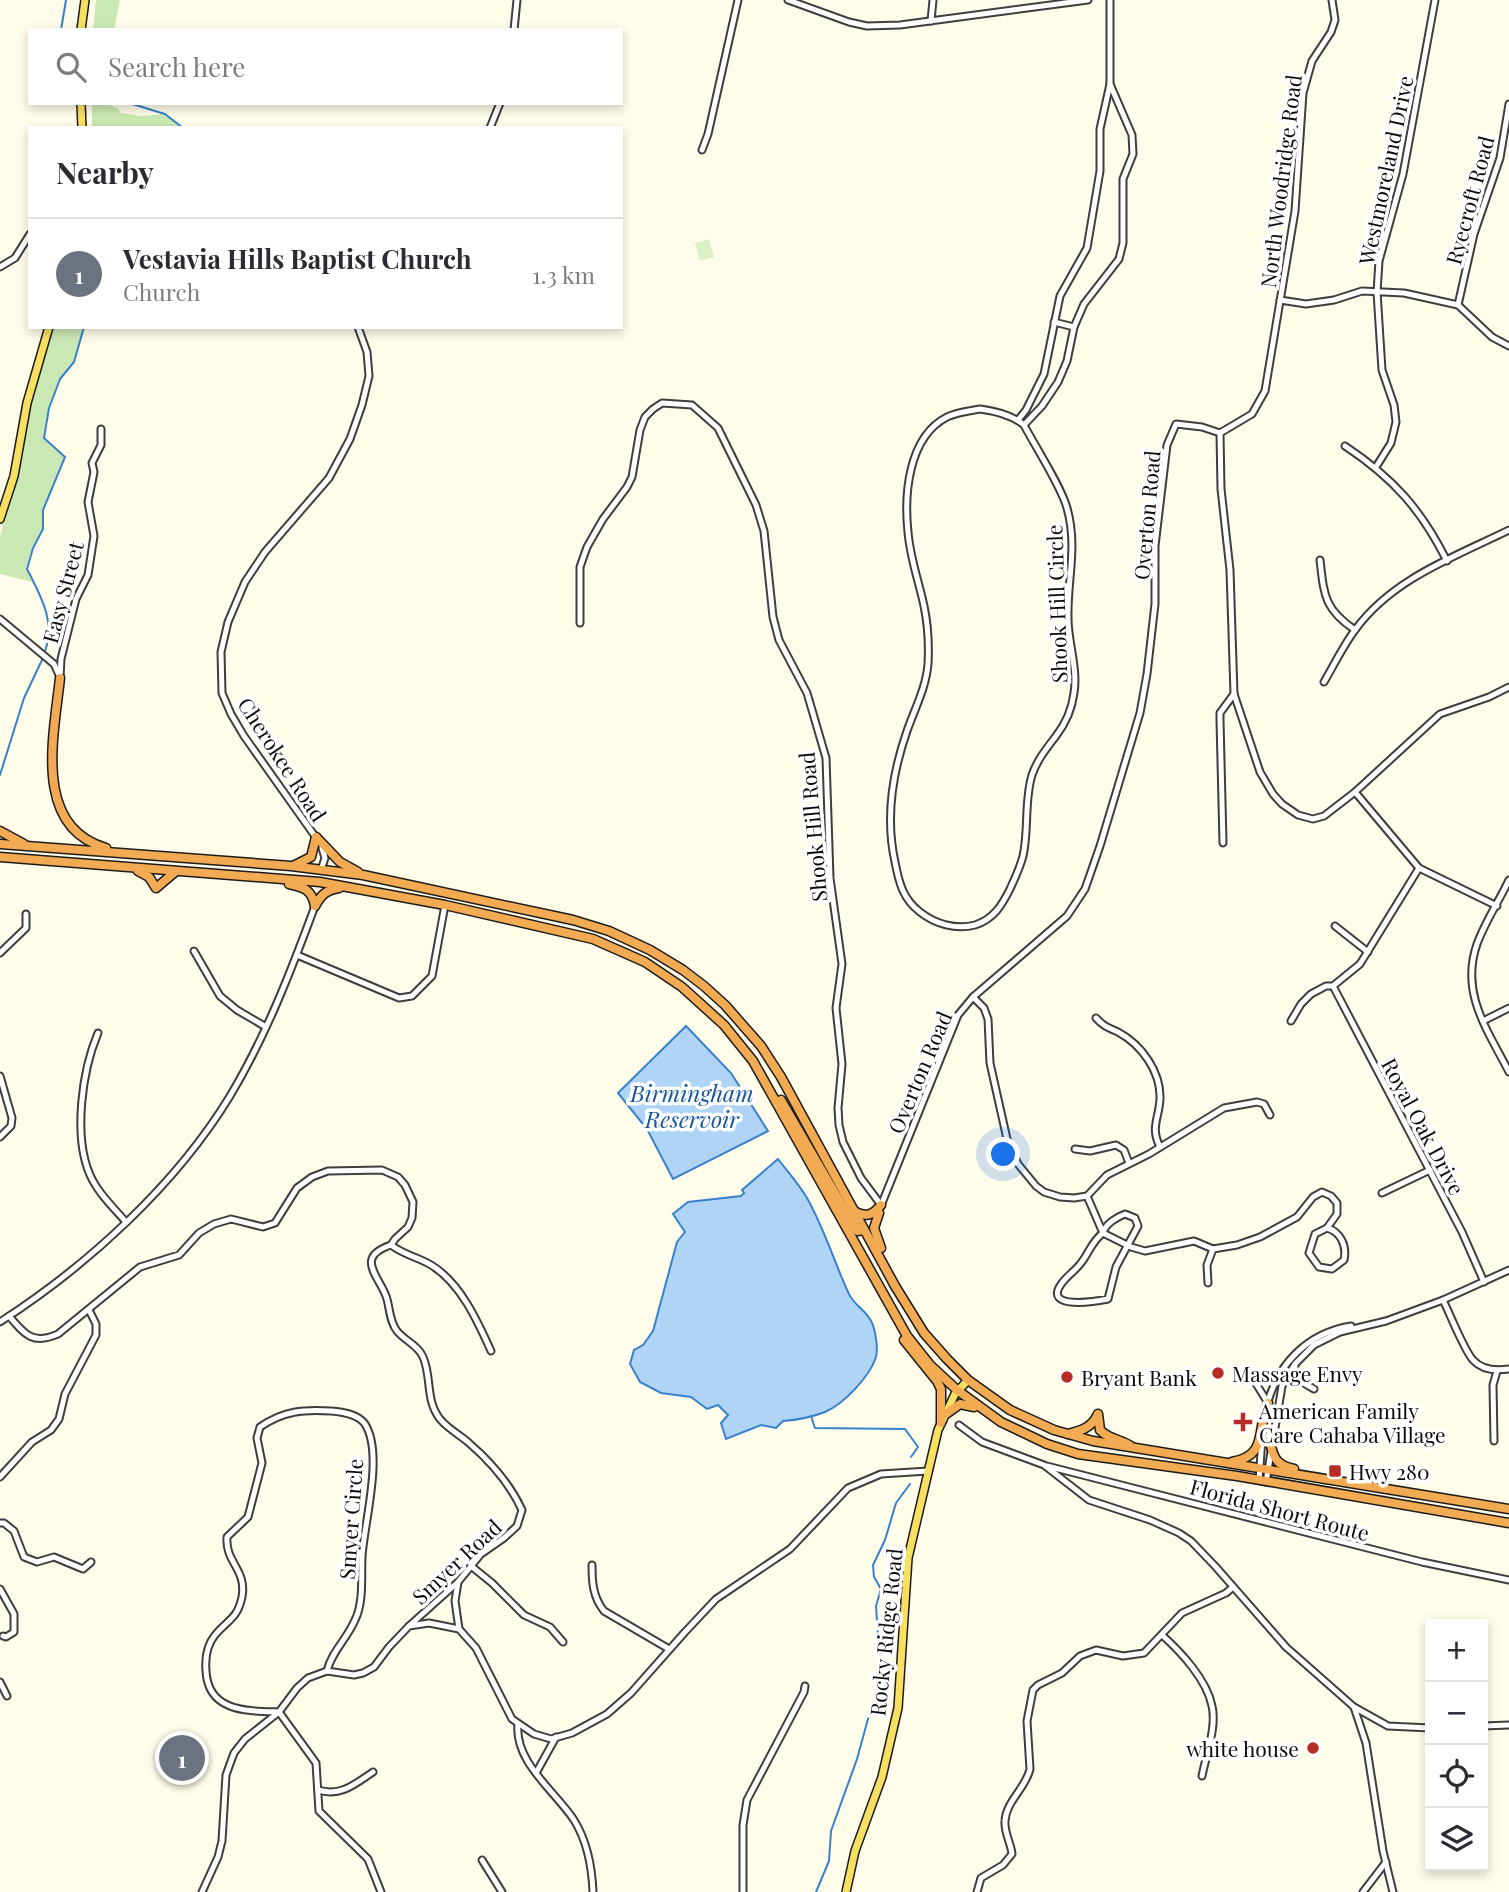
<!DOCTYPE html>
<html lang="en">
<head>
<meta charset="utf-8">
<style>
	:root { --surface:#fff; --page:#f7f7f7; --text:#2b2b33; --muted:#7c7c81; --line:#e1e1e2; --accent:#0b8043 }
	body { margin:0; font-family:"Playfair Display",serif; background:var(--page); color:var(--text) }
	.controls { position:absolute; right:21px; bottom:21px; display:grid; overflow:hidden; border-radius:0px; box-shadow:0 4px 10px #0003 }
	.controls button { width:63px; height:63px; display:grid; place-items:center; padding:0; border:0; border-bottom:2px solid var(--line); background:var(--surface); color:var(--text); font:35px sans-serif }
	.you { position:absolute; left:1004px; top:1155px; width:24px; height:24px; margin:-18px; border:5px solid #fff; border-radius:50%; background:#1a73e8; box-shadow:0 0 0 10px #1a73e833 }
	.badge { display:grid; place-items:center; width:46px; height:46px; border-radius:50%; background:var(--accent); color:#fff; font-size:23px; font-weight:700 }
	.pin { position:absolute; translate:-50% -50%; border:4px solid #fff; box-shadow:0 2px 7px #0006 }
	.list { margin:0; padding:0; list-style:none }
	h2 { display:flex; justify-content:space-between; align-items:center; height:91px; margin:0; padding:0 28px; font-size:30px }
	h2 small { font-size:23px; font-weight:400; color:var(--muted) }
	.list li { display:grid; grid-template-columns:46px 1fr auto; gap:21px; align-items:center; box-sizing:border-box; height:112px; padding:0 28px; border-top:2px solid var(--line) }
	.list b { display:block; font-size:26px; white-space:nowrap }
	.list p { margin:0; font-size:23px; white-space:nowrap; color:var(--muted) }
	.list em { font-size:23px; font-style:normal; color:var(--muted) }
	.icon { flex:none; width:38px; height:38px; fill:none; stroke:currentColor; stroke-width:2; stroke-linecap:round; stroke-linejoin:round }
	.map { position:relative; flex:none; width:1509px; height:1892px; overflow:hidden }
	.search { position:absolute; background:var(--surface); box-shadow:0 4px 10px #0003; left:28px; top:28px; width:595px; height:77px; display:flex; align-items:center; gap:18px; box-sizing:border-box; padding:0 24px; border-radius:0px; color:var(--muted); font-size:26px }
	.panel { position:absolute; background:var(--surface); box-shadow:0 4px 10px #0003; left:28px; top:126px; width:595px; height:203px; border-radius:0px }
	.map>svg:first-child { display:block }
	.green { fill:#cae8b4 }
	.pitch { fill:#ddefc6 }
	.water { fill:#afd4f5; stroke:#3782cb; stroke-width:2 }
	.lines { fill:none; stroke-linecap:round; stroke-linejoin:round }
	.stream { stroke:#3782cb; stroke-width:2 }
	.minor-casing { stroke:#3e3e3e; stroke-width:9 }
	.major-casing { stroke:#1c1c1c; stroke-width:10 }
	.highway-casing { stroke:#1c1c1c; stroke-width:11 }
	.minor { stroke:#fff; stroke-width:5 }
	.major { stroke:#f7e061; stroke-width:7 }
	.highway { stroke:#f2ab53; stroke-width:8 }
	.poi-dot { fill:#b82c26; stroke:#fff; stroke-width:2.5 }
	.labels { text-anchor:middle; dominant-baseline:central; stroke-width:7; stroke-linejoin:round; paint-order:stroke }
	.street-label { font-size:21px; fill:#0b0b0b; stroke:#fff }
	.poi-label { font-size:21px; fill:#0b0b0b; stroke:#fff; text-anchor:start }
	.water-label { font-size:23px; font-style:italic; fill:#17559a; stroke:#fff }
</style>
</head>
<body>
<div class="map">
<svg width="1509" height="1892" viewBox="0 0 1509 1892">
	<rect width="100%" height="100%" fill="#fffce9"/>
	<g class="green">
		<polygon points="96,0 120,0 114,30 93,30"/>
		<polygon points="92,103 111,103 111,106 118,108 121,113 141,116 165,114 183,128 92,128"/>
		<polygon points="53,327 85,327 74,362 59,379 48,408 43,438 64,457 42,509 42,529 32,547 26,568 32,582 0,574 0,537 16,475 32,399"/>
	</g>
	<polygon class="pitch" points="709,239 714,257 700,261 695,243"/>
	<g class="water">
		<polygon points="686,1026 731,1073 768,1131 673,1179 647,1129 618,1093"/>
		<path d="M 778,1159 C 788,1172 799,1184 807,1198 C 824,1228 834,1261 848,1292 C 854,1307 867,1309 873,1325 C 876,1334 878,1348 876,1357 C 870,1376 844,1404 825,1412 C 812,1417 797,1420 783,1421 L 776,1428 L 761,1425 L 726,1439 L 721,1423 L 728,1415 L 718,1405 L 707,1409 L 691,1397 L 661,1393 L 640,1382 L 630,1364 L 634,1350 L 643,1345 L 653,1331 L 677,1242 L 685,1232 L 673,1214 L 688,1202 L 741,1196 L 744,1193 L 742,1190 Z"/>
	</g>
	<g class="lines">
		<g class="stream">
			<polyline points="61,30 66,0"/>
			<polyline points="129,103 165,114 183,128"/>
			<path d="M 45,651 C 56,621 40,595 27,569 L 33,548 L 43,529 L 43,510 L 65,457 L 44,438 L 49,408 L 60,379 L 74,362 L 84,327"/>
			<polyline points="0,775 24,698 42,660"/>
			<polyline points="811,1416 815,1428 905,1429 918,1447 911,1457"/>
			<polyline points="816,1892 829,1861 831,1831 857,1759 868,1719 879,1690 880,1665 876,1606 881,1589 874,1577 873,1565 885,1540 896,1503 910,1484"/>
		</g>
		<g class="minor-casing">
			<g id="minor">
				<polyline points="788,0 849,22 867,26 900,25 1088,0"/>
				<polyline points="931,21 933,0"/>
				<polyline points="514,30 517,0"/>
				<polyline points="490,128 500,103"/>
				<polyline points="702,150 708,134 738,0"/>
				<polyline points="0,267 15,258 30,234"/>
				<polyline points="1280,300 1306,304 1334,300 1362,291 1404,293 1458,305 1492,337 1509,346"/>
				<polyline points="1458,305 1474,234 1500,158 1509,104"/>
				<polyline points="1054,322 1074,327"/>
				<path d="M 980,409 C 995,411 1012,415 1024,425 C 1036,448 1061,486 1067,508 C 1078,547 1067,580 1068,618 C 1068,643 1078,668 1074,693 C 1072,709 1066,723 1056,736 C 1047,748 1037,760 1032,775 C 1024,801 1029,830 1023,856 C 1020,868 1015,878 1010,889 C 1002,905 994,919 975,925 C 956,930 935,924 920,912 C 903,899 899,883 895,862 C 885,817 892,774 907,731 C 915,708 926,688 928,664 C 929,645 928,625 924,606 C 919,582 910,558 908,532 C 904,495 908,437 947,417 C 957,412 969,411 980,409 Z"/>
				<polyline points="1018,420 1026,410 1044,374 1060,296 1087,248 1100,171 1100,129 1110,84 1110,0"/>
				<polyline points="1024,425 1042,406 1058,382 1067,361 1074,327 1084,304 1119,259 1123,243 1123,179 1133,154 1132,135 1110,84"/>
				<polyline points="1220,433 1221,489 1230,570 1234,694 1260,772 1273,794 1282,804 1298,815 1313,819 1324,816 1355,792 1440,714 1489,697 1509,687"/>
				<polyline points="1220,433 1252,414 1265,391 1295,211 1303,93 1312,61 1331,32 1335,20 1332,0"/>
				<path d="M 1345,446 C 1393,478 1421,509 1447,561"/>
				<polyline points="1376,467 1391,443 1396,422 1394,405 1382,370 1377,292 1379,261 1403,174 1435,0"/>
				<path d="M 1320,560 C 1324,595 1324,609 1355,630"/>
				<polyline points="0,619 54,664 59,675"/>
				<polyline points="580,623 580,567 587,547 603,519 627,487 632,477 640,430 645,417 653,409 662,403 692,405 718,428 756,505 764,531 773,617 779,640 807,693 826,758 830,878 842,964 836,1008 842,1064 838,1108 839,1125 843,1142 861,1178 881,1205"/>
				<polyline points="60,678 61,659 76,599 88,575 94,536 88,502 94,472 92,463 101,445 101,429"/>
				<path d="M 1324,682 C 1334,665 1343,646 1355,630 C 1392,579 1454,557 1509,530"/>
				<polyline points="1355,792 1419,868 1497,906"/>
				<polyline points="317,839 244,736 231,714 222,693 221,652 228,622 245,582 265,552 329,478 350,439 362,405 369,376 367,352 358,327"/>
				<polyline points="1223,843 1220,720 1220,713 1234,694"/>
				<polyline points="321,870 325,858 322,848"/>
				<path d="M 1509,880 C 1499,901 1485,922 1477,944 C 1460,993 1487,1029 1509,1072"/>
				<polyline points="1335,926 1368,952"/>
				<polyline points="194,951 220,996 237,1010 266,1027"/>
				<polyline points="0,953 26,928 26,914"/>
				<polyline points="297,955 399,998 412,996 432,976 445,905"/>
				<polyline points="1333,986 1462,1232 1484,1282"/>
				<polyline points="973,997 984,1008 988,1019 990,1063 1007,1139 1018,1164 1036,1186 1044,1192 1060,1197 1074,1198 1087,1196 1107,1175 1149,1154 1224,1108 1257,1102 1264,1104 1270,1115"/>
				<path d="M 1096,1018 C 1103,1026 1109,1028 1118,1032 C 1142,1045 1161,1072 1160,1099 C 1159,1119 1150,1127 1160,1147"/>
				<polyline points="1291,1021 1301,1004 1311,994 1326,986 1333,986 1360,964 1419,868"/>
				<polyline points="1483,1021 1509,1008"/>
				<path d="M 98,1033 C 82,1071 73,1136 90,1175 C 98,1193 113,1207 126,1222"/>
				<polyline points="0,1076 12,1118 11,1126 0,1137"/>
				<polyline points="1075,1149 1090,1151 1116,1145 1124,1150 1129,1163"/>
				<polyline points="1382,1193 1430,1170"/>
				<polyline points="1087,1196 1103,1233 1131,1247 1145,1251 1194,1241 1213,1249 1237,1245 1260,1237 1297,1217 1313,1197 1322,1192 1331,1196 1337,1203 1337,1214 1327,1228"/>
				<polyline points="880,1208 958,1015 973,997 1067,916 1085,889 1100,846 1140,713 1147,674 1155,604 1155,546 1167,445 1176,424 1202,427 1220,433"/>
				<path d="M 1125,1214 L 1135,1218 L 1138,1226 L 1116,1267 L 1108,1299 C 1098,1301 1041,1311 1062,1283 C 1067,1276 1075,1271 1081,1263 C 1089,1253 1092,1241 1103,1233 C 1105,1224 1117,1217 1125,1214 Z"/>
				<path d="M 1327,1228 C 1341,1232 1347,1246 1344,1260 L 1332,1269 L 1319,1267 L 1309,1253 L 1315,1234 Z"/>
				<path d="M 391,1245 C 404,1255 418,1257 431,1265 C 460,1282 478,1322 491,1351"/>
				<polyline points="1208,1283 1207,1265 1213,1249"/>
				<path d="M 1443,1300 C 1450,1314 1464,1350 1473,1360 C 1482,1370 1496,1371 1509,1369"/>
				<path d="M 9,1316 C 25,1335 33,1345 58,1334 L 140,1267 L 179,1255 L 199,1233 L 214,1224 L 231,1219 L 263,1227 L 275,1223 L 297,1188 L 312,1177 L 328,1171 L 382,1170 L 398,1177 L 405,1185 L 413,1202 L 412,1218 L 408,1227 L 395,1239 L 391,1245 C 355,1257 378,1275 386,1296 C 390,1307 389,1321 397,1331 C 405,1341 418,1345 423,1357 C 432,1377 425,1400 440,1419 C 447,1428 460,1435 469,1443 C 491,1462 510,1484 522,1510 L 517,1526 L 504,1538 L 481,1554 L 458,1582 L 409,1626"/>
				<path d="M 0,1322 C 87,1266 176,1185 230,1096 C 266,1036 291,971 315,906"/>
				<path d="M 1295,1366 C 1293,1378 1305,1384 1314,1389"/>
				<polyline points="1255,1382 1268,1403"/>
				<path d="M 1267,1405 C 1278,1363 1308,1333 1351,1326"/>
				<polyline points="959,1425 982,1442 1044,1465 1089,1500 1150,1520 1179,1533 1191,1541 1215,1566 1286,1647 1354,1707 1388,1726 1430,1728"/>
				<polyline points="1494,1441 1493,1385 1497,1371"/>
				<polyline points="1047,1466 1422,1562 1509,1580"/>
				<polyline points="0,1477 32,1442 51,1430 59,1419 65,1394 96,1335 96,1324 89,1310"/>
				<polyline points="1259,1480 1262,1439"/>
				<polyline points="1266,1482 1282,1386 1295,1364 1314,1345 1340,1332 1386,1321 1443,1300 1509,1270"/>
				<polyline points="0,1523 4,1523 14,1531 24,1557 37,1562 54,1557 83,1569 91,1562"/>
				<path d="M 592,1565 C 592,1583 593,1597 604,1611 L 669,1649"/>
				<polyline points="471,1566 492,1583 524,1615 550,1627 563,1642"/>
				<polyline points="458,1582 455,1601 459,1629"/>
				<polyline points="0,1589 14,1614 14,1632 6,1637 3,1636"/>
				<path d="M 1162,1635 C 1181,1652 1207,1680 1212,1706 C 1217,1727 1206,1755 1202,1776"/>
				<path d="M 327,1671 C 332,1651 347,1639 355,1620 C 364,1602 361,1576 362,1557 C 364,1523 384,1454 365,1424 C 358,1414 343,1412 331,1411 C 304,1409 283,1411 260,1427 L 257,1438 L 262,1463 L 248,1517 L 227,1537 C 225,1563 247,1569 242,1597 C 237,1620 228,1619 215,1635 C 207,1645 205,1659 206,1671 C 208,1712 247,1711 279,1712 L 316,1763 L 319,1811 L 368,1859 L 381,1892"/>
				<polyline points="0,1682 7,1696"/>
				<polyline points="1354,1707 1366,1743 1383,1851 1393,1892"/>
				<path d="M 518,1724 C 514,1762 555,1791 574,1820 C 587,1841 592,1867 593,1892"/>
				<polyline points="1483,1726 1509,1725"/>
				<polyline points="536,1773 556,1737"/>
				<path d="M 318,1790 C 341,1797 355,1784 373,1772"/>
				<polyline points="482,1860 502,1892"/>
				<polyline points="202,1892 218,1857 222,1841 226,1775 234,1753 245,1739 279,1712 297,1688 308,1678 327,1671 354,1675 363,1673 374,1667 389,1647 409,1626 429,1623 459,1629 476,1648 512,1719 534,1734 551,1739 572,1733 607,1714 631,1693 685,1632 716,1599 790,1549 848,1488 881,1474 928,1471"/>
				<polyline points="743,1892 743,1825 747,1800 804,1692 805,1686"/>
				<path d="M 977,1892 L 981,1878 L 1003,1865 L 1012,1854 C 1011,1843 1004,1833 1005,1821 C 1006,1801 1026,1788 1030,1769 L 1027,1721 L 1033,1690 L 1038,1685 L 1062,1673 L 1080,1656 L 1096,1650 L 1123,1656 L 1144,1653 L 1182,1613 L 1226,1593 L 1233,1587"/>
				<polyline points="1363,1892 1386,1862"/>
			</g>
		</g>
		<g class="major-casing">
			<g id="major">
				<polyline points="81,30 85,0"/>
				<polyline points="81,103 82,128"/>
				<polyline points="0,519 14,476 27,403 49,327"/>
				<polyline points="846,1892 855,1851 882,1777 898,1708 908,1558 938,1430 955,1394 968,1380"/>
			</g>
		</g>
		<g class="highway-casing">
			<g id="highway">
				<path d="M 60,678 C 54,735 32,827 106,848"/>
				<polyline points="0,831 24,844"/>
				<polyline points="316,837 340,862 358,872"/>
				<polyline points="0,844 291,866 363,875 573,920 609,931 650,950 683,970 704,986 725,1005 761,1046 781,1077 895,1286 924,1333 947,1359 968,1380 1010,1410 1054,1430 1093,1441 1509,1509"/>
				<polyline points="0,857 320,882 445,905 593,939 645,962 682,987 724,1025 753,1061 907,1336 930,1365 957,1390 1001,1422 1047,1444 1078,1454 1237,1476 1509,1523"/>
				<polyline points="295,865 311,857 316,837"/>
				<polyline points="138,871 149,877 156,888 175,872"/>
				<path d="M 289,884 C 304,887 312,890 315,906"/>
				<path d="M 315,906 C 321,895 326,890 339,888"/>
				<polyline points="781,1100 843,1207 853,1219 854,1211"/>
				<path d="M 854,1211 C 866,1218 873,1215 881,1205"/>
				<polyline points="879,1213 874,1228 881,1248"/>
				<polyline points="846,1215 857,1231 864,1230"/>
				<polyline points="904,1340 937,1381 941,1389 941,1423"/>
				<polyline points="946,1414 960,1404 974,1407"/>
				<path d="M 1098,1414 L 1100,1430 C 1109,1440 1122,1439 1132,1447"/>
				<path d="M 1068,1434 C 1080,1431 1091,1428 1097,1416"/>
				<path d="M 1271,1446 C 1274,1460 1279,1466 1294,1469"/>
				<path d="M 1232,1462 C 1269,1455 1256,1430 1268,1403"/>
			</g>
		</g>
		<use href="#minor" class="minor"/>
		<use href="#major" class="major"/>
		<use href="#highway" class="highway"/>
	</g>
	<g class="poi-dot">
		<circle cx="1218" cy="1373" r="7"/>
		<circle cx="1067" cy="1377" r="7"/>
		<path d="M1239.5 1411.5h7v7h7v7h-7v7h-7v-7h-7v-7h7z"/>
		<rect x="1328" y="1464" width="14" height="14" rx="3.5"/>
		<circle cx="1313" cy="1748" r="7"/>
	</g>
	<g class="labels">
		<g class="street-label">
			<text transform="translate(1385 170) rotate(-78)">Westmoreland Drive</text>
			<text transform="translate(1280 181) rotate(-83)">North Woodridge Road</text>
			<text transform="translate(1469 200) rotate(-75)">Ryecroft Road</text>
			<text transform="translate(1146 515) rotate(-85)">Overton Road</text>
			<text transform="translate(62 592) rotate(-75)">Easy Street</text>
			<text transform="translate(1056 604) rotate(-92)">Shook Hill Circle</text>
			<text transform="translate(283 759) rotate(57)">Cherokee Road</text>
			<text transform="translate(812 827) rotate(-95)">Shook Hill Road</text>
			<text transform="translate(919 1072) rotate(-67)">Overton Road</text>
			<text transform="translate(1424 1126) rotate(62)">Royal Oak Drive</text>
			<text transform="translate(1280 1509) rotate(15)">Florida Short Route</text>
			<text transform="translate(350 1519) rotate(-86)">Smyer Circle</text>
			<text transform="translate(456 1561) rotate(-43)">Smyer Road</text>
			<text transform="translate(885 1632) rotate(-84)">Rocky Ridge Road</text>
		</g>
		<g class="poi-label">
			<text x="1232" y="1373">Massage Envy</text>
			<text x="1081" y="1377">Bryant Bank</text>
			<text x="1259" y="1410">American Family<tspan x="1259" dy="24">Care Cahaba Village</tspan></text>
			<text x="1349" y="1471">Hwy 280</text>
			<text x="1299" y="1748" text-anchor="end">white house</text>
		</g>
		<g class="water-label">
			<text x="692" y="1092">Birmingham<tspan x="692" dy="26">Reservoir</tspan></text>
		</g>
	</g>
</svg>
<div class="controls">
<button>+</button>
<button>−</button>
<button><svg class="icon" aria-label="locate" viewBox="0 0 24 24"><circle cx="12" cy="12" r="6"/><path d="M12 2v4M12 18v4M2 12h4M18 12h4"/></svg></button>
<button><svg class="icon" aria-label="layers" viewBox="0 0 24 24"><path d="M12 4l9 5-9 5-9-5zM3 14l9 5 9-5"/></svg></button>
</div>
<div class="you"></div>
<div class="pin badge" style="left:182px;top:1758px;background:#6b7280">1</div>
<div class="search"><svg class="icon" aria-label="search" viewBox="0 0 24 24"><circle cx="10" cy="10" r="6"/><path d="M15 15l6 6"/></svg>Search here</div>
<section class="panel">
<h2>Nearby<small></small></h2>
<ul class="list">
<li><span class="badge" style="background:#6b7280">1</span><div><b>Vestavia Hills Baptist Church</b><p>Church</p></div><em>1.3 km</em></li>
</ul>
</section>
</div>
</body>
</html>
